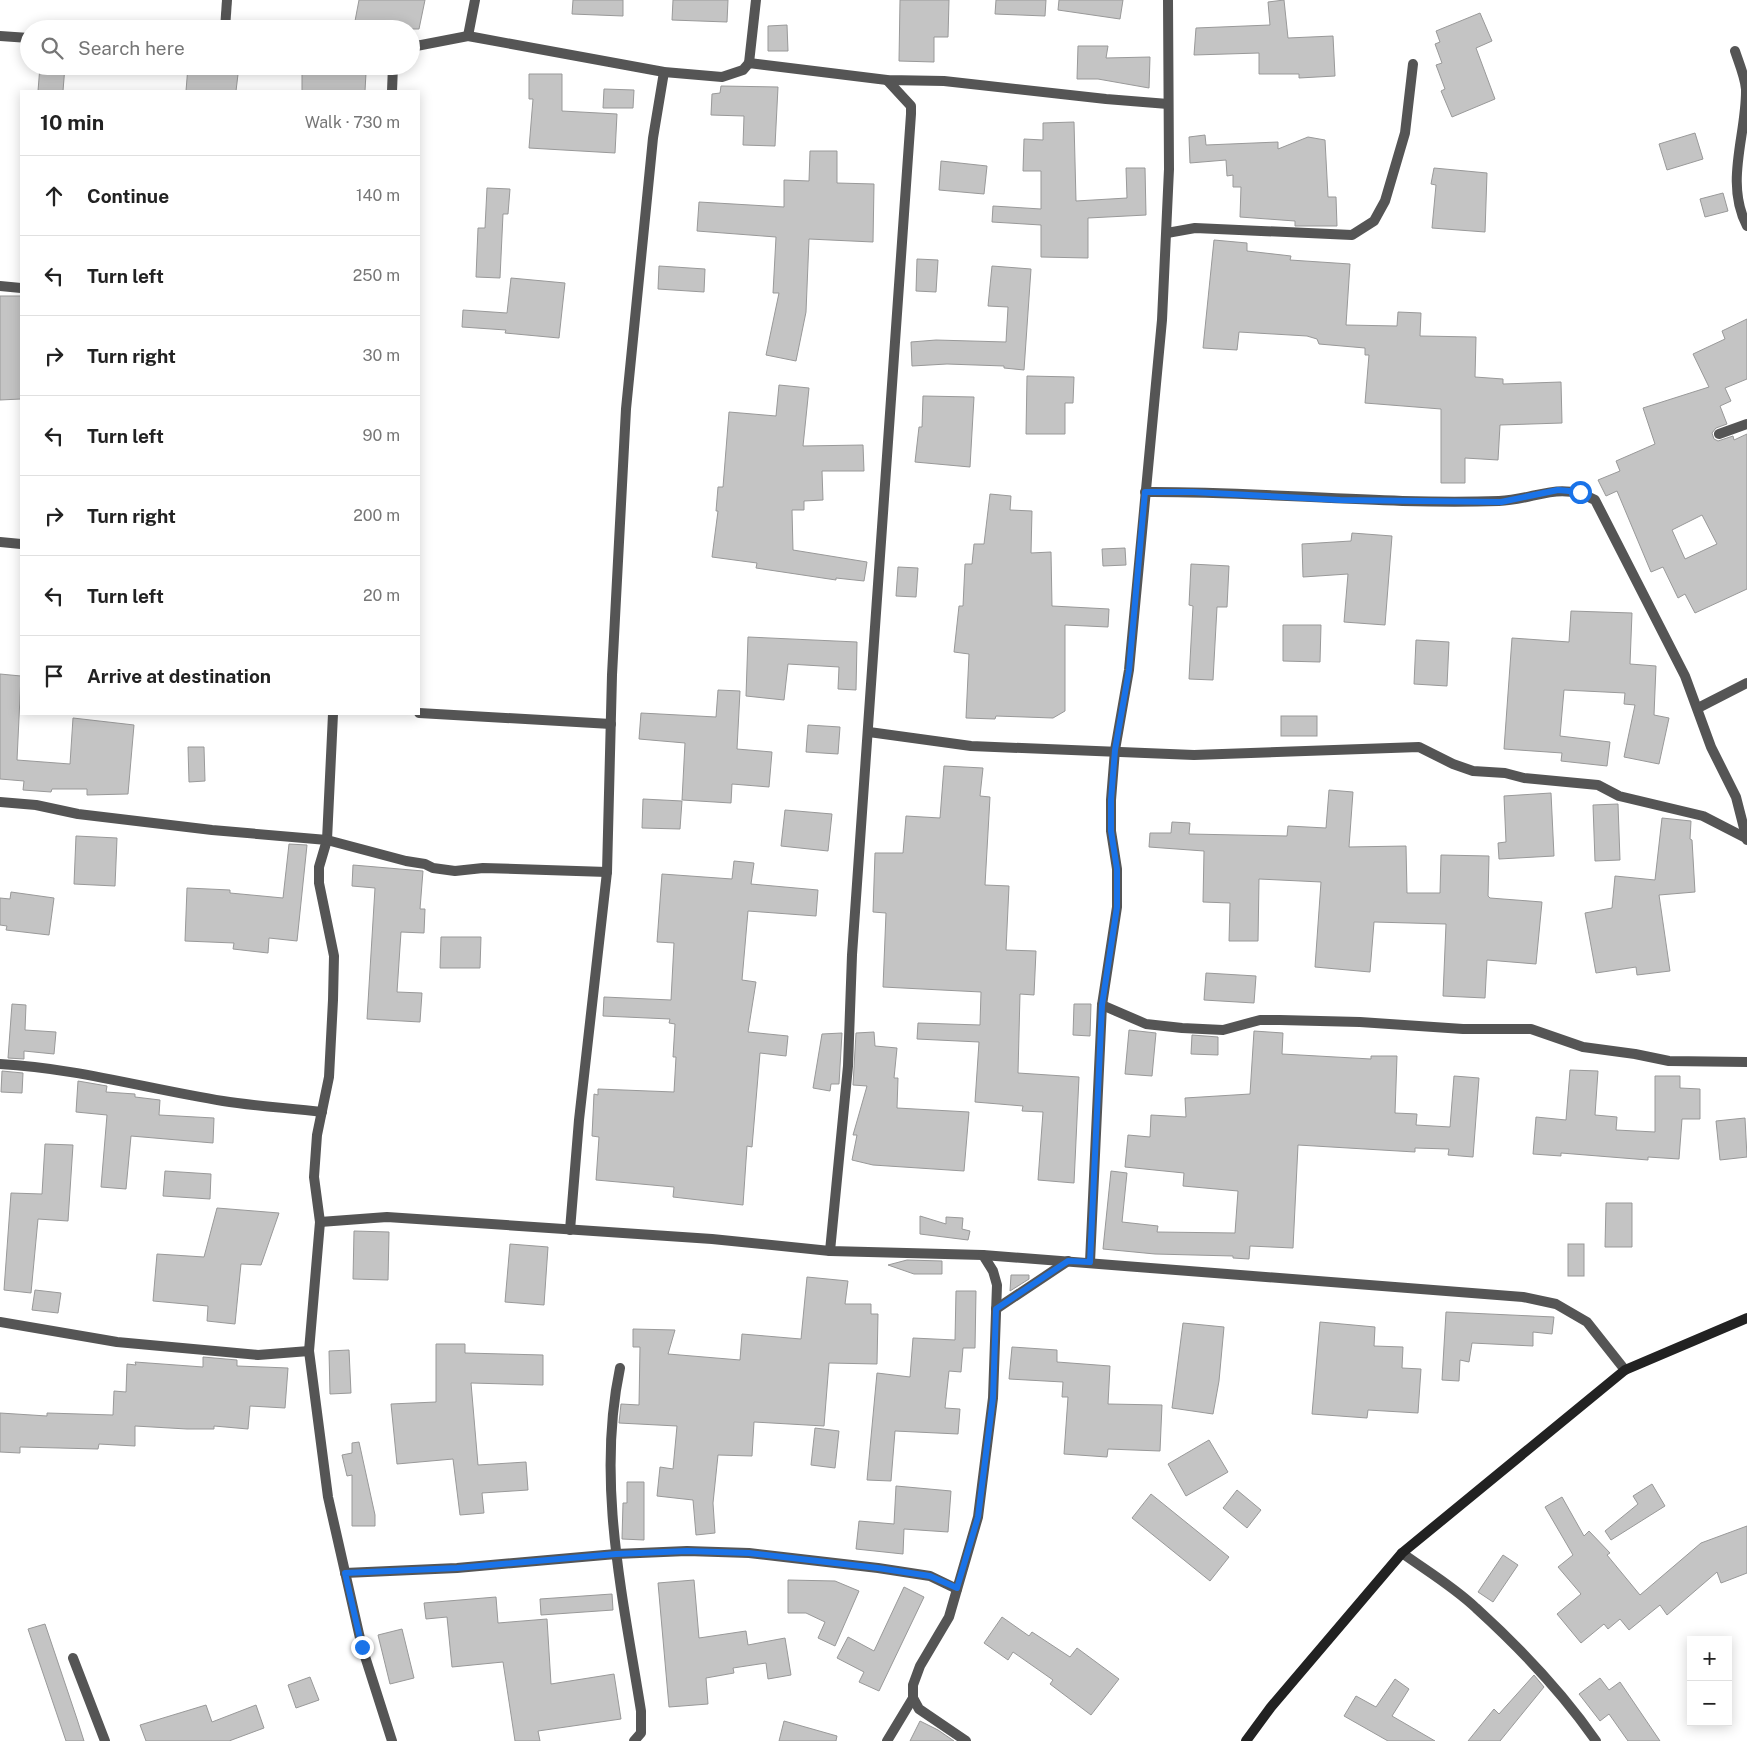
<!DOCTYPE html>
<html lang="en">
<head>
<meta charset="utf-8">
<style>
	:root { --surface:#fff; --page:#f6f6f6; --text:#222; --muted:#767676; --line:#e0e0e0 }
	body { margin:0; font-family:"Public Sans",sans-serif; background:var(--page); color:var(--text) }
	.controls { position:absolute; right:15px; bottom:15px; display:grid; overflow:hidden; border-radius:0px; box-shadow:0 2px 12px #0003 }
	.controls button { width:45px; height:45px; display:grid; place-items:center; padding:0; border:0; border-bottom:1px solid var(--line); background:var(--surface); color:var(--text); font:25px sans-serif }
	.stop { position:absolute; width:15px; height:15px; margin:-11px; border:4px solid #1a73e8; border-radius:50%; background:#fff }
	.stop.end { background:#1a73e8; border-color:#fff; box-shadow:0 1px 5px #0008 }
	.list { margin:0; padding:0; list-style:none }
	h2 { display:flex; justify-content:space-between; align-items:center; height:65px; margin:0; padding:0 20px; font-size:21px }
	h2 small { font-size:16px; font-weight:400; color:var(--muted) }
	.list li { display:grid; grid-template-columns:32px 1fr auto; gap:15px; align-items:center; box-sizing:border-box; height:80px; padding:0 20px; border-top:1px solid var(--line) }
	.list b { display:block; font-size:19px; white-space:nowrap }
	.list em { font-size:16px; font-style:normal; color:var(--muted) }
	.icon { flex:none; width:28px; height:28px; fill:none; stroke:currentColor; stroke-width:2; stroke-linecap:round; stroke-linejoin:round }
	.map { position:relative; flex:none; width:1747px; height:1741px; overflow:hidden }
	.search { position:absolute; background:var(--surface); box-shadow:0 2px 12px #0003; left:20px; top:20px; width:400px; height:55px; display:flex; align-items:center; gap:12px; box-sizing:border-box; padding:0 18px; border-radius:28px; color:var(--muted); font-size:19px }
	.panel { position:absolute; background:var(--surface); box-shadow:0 2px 12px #0003; left:20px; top:90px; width:400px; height:625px; border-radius:0px }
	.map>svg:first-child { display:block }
	.building { fill:#c4c4c4; stroke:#999; fill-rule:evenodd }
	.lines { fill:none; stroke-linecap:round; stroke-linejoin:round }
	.service { stroke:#555; stroke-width:10 }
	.minor { stroke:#555; stroke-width:10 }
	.secondary { stroke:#222; stroke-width:10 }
	.route { stroke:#1a73e8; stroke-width:6 }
</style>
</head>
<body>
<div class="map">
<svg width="1747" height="1741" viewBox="0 0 1747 1741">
	<rect width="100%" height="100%" fill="#fff"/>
	<g class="building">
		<polygon points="359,0 425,0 419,29 380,29 355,21"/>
		<polygon points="573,0 623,0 623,16 572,14"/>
		<polygon points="673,0 728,0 727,22 672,20"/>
		<polygon points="900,0 949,0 948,37 934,37 934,62 899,61"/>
		<polygon points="996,0 1046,0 1045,16 995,14"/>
		<polygon points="1059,0 1123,0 1120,19 1058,10"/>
		<polygon points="1284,0 1288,38 1333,36 1335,76 1299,78 1299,74 1259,74 1259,53 1194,55 1196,28 1270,25 1268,2"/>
		<polygon points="1480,13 1492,41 1476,48 1495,99 1452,117 1441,91 1445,89 1436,65 1442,63 1435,44 1440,42 1436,31"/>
		<polygon points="787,25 788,51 768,51 768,26"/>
		<polygon points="1078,46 1108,46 1106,58 1150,57 1149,88 1098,79 1077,79"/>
		<polygon points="40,66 65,66 63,91 38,91"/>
		<polygon points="188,66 239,66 236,91 186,91"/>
		<polygon points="302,73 366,73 365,91 302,91"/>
		<polygon points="529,74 562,74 562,111 617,114 615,153 529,148 533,99 529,99"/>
		<polygon points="721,86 778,87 775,146 743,145 744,116 711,115 712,94 720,93"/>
		<polygon points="604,89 634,90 633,108 603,108"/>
		<polygon points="1074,122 1076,201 1127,198 1126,168 1145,168 1146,215 1088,218 1088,258 1041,257 1041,225 992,222 993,206 1041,209 1041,171 1023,171 1024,139 1043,140 1043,123"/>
		<polygon points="1695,133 1703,159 1667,170 1659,144"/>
		<polygon points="1205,135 1206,145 1278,142 1278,149 1308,137 1325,140 1328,197 1336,197 1337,226 1295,226 1295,221 1240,217 1241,187 1233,187 1233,175 1227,176 1226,160 1190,163 1189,137"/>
		<polygon points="810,151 837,151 837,183 874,184 873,242 809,239 806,312 796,361 766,355 779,293 773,293 776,237 697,231 699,202 784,207 784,180 809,181"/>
		<polygon points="941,161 987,166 984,194 939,190"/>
		<polygon points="1434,168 1487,173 1485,232 1432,228 1436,185 1431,184"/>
		<polygon points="487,188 510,189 508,214 503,214 500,278 476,277 478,228 485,228"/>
		<polygon points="1723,193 1728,211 1705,217 1700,199"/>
		<polygon points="1214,240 1247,243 1247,251 1291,256 1290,260 1350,264 1346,325 1397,326 1398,312 1421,313 1420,336 1476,337 1475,377 1503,379 1503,384 1561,382 1562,423 1500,425 1498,460 1465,458 1465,483 1441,483 1441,409 1365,403 1369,355 1365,355 1365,348 1319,344 1317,339 1307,336 1239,332 1237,350 1203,348"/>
		<polygon points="917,259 938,260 936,292 916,291"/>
		<polygon points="659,266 705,269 704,292 658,289"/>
		<polygon points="992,266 1031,269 1024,370 1004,368 1004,366 947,364 912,366 911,342 936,340 1006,342 1008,307 988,306"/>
		<polygon points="511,278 565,283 559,338 505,333 506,330 462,327 463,310 507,313"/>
		<polygon points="0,296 21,296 21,399 0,400"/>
		<path d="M 1747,319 L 1747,379 L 1725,388 L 1731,401 L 1720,406 L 1727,424 L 1716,428 L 1712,433 L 1714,439 L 1718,441 L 1733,436 L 1734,440 L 1747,434 L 1747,589 L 1695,613 L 1685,594 L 1678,598 L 1663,567 L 1651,572 L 1617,491 L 1606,496 L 1598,480 L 1620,471 L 1616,461 L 1655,444 L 1643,408 L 1709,387 L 1693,354 L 1725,339 L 1722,331 ZM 1702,515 L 1717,544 L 1685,559 L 1672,530 Z"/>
		<polygon points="1027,376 1074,377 1073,403 1065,403 1065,434 1026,434"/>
		<polygon points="779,385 809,388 803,446 863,445 864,471 822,471 823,500 804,501 804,510 792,510 793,550 867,562 864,581 836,578 836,580 756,568 757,563 712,557 718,511 716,511 718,487 723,487 729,412 776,416"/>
		<polygon points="923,396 974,397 970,467 915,462 919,427 922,427"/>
		<polygon points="990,494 1011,496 1010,510 1032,511 1031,553 1051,552 1052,606 1109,609 1108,627 1065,625 1065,711 1053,718 996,716 995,719 966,718 969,654 954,652 959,606 963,606 965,564 972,564 974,544 984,544"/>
		<polygon points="1352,533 1392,536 1385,625 1344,622 1348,574 1303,577 1302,544 1351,541"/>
		<polygon points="1125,548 1126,565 1103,566 1102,549"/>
		<polygon points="1191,564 1229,566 1227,607 1217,607 1213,680 1189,679 1193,606 1189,605"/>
		<polygon points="898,567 918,568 916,597 896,596"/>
		<polygon points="1571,611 1632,613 1630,664 1656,666 1654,715 1669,718 1659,764 1624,757 1635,705 1624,704 1625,693 1564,690 1560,736 1610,742 1607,766 1561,761 1562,753 1504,749 1512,638 1569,642"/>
		<polygon points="1283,625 1321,625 1320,662 1283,661"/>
		<polygon points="748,637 857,642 856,690 838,689 839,667 788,664 784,700 746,696"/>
		<polygon points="1416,640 1449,642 1447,686 1414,684"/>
		<polygon points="0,674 21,676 17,760 70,764 73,718 134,725 128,794 87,795 87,789 52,789 51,792 23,790 24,781 0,779"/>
		<polygon points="718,690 740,691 737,749 772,752 769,787 732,784 731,803 682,800 685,743 639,739 641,713 716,717"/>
		<rect x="1281" y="716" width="36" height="20"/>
		<polygon points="808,725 840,727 838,754 806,752"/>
		<polygon points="188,747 204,747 205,781 189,782"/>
		<polygon points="944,766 983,768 980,796 990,797 985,885 1009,886 1006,950 1036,951 1034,995 1020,994 1018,1073 1079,1077 1074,1183 1038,1180 1043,1112 1022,1111 1023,1106 975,1102 979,1042 917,1039 918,1023 980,1025 981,992 883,987 886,913 873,912 875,853 903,853 906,816 940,818"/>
		<polygon points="1329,790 1353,792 1349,847 1406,846 1407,893 1440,893 1441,855 1489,856 1488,896 1490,898 1542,902 1536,964 1487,960 1485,998 1443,996 1446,924 1374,922 1370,972 1315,967 1321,882 1259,879 1258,941 1229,941 1230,903 1203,902 1204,851 1149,847 1150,833 1171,833 1172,822 1190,823 1189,834 1287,836 1288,826 1326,828"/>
		<polygon points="1551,793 1554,856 1499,859 1498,843 1506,842 1504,796"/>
		<polygon points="643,799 682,801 680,829 642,828"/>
		<polygon points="1618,804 1620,860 1595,861 1593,805"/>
		<polygon points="785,810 832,814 828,851 781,846"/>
		<polygon points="1662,818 1691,821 1690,839 1692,840 1695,892 1659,895 1670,971 1637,975 1636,967 1596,973 1585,913 1612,908 1615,876 1655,880"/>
		<polygon points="76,836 117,838 115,886 74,884"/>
		<polygon points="289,844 307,845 297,941 269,938 268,953 233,949 234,943 185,941 187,888 230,890 230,893 283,898"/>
		<polygon points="734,861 754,863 751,884 818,890 816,916 748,911 742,980 756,982 748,1032 788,1036 786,1056 760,1053 752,1147 747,1146 743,1205 673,1197 674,1187 596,1180 599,1137 592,1136 594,1094 598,1095 598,1089 674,1092 676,1057 673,1057 675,1024 669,1023 670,1019 603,1016 604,997 671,1000 674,943 657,942 662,874 732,879"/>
		<polygon points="353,865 423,871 420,909 425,909 424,933 401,932 397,992 422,993 420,1022 367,1019 375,888 352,886"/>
		<polygon points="11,892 54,898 49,935 6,930 7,926 0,925 0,898 10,899"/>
		<polygon points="441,937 481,937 480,968 440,968"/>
		<polygon points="1206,973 1256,976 1254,1003 1204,1000"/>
		<polygon points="12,1004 26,1005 25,1030 56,1032 54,1054 24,1051 24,1059 8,1058"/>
		<polygon points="1074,1004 1091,1004 1090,1036 1073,1035"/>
		<polygon points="1129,1030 1156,1033 1152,1076 1125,1074"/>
		<polygon points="1254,1031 1283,1033 1282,1054 1371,1059 1371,1056 1397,1056 1395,1113 1417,1114 1416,1125 1450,1127 1454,1076 1479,1078 1473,1157 1448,1155 1449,1149 1415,1148 1415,1152 1298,1145 1293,1248 1250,1246 1249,1259 1233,1258 1233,1256 1155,1254 1103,1249 1111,1171 1127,1173 1122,1222 1158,1226 1157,1232 1235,1233 1238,1191 1183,1186 1184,1173 1125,1167 1128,1135 1150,1137 1151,1115 1186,1117 1185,1098 1250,1094"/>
		<polygon points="874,1032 875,1046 897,1048 894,1078 898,1078 897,1108 969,1112 964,1171 873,1165 852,1160 857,1135 853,1135 867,1086 853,1085 856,1033"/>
		<polygon points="842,1033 839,1084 831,1084 830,1091 813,1088 822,1034"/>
		<polygon points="1192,1035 1218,1037 1218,1055 1191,1054"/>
		<polygon points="1570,1070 1598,1071 1595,1115 1617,1117 1616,1130 1655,1132 1655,1076 1680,1076 1680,1088 1700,1089 1700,1119 1682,1119 1679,1159 1648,1157 1648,1160 1561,1153 1561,1156 1533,1154 1536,1117 1566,1120"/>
		<polygon points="2,1071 23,1073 22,1093 1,1092"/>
		<polygon points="78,1081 107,1086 106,1092 135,1094 135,1097 160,1100 159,1115 214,1118 213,1143 131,1136 126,1189 101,1187 107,1115 76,1112"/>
		<polygon points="1745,1118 1747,1157 1720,1160 1716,1121"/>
		<polygon points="45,1144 73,1145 68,1221 38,1219 31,1293 4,1290 11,1193 42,1194"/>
		<polygon points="165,1171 211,1174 210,1199 163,1196"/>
		<polygon points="1606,1203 1632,1203 1632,1247 1605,1247"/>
		<polygon points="217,1208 279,1213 261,1265 241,1264 235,1324 207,1321 208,1306 153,1301 157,1254 204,1257"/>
		<polygon points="920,1216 946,1224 946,1217 963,1218 962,1229 970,1231 968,1240 920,1234"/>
		<polygon points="354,1231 389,1232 388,1280 353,1279"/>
		<polygon points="510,1244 548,1247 544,1305 505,1302"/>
		<rect x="1568" y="1244" width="16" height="32"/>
		<polygon points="907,1260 942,1261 942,1274 914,1274 888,1265"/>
		<polygon points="1011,1275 1029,1275 1029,1279 1010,1291"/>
		<polygon points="807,1277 848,1281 845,1304 871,1304 871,1314 878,1314 877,1364 829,1363 824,1426 754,1422 752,1456 718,1455 713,1503 715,1533 696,1535 693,1500 657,1496 660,1467 673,1469 677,1426 619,1423 621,1404 639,1405 640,1347 633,1347 633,1329 675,1330 668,1354 740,1360 742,1334 801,1339"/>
		<polygon points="35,1290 61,1293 58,1313 32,1310"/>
		<polygon points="956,1291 976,1291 975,1348 963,1348 961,1372 949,1371 945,1408 960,1409 958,1434 895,1431 891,1481 867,1480 877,1373 910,1377 913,1338 955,1340"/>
		<polygon points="1446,1312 1554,1317 1552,1334 1533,1332 1533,1346 1472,1343 1469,1362 1460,1360 1459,1381 1442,1380"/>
		<polygon points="1320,1322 1375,1327 1374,1346 1403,1347 1402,1368 1421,1369 1418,1413 1368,1410 1367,1418 1312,1414"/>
		<polygon points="1183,1323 1224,1327 1219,1381 1213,1414 1172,1408"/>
		<polygon points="436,1344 465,1344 465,1353 543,1355 543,1385 471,1383 478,1465 526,1462 528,1490 482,1493 484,1513 460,1515 453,1459 397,1464 391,1404 436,1402"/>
		<polygon points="1012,1347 1057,1350 1057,1362 1110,1366 1108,1404 1162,1405 1160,1451 1108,1449 1107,1457 1064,1454 1068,1397 1062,1397 1063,1382 1009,1379"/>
		<polygon points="349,1350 351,1393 330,1394 329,1351"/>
		<polygon points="203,1357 237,1360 237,1366 288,1368 285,1408 250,1406 248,1429 214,1426 214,1429 187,1429 135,1426 135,1446 99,1444 98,1449 20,1447 20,1453 0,1452 0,1413 47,1416 47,1413 113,1415 114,1391 126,1392 127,1364 136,1365 135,1362 203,1367"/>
		<polygon points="815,1428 839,1431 835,1468 811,1465"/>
		<polygon points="1209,1440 1228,1472 1186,1496 1168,1464"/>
		<polygon points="359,1442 375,1515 375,1526 352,1526 352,1475 347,1476 342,1455 352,1453 352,1443"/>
		<polygon points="627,1482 644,1482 644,1540 622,1539 623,1503 627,1503"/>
		<polygon points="1652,1484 1665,1506 1611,1540 1605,1531 1638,1504 1633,1496"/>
		<polygon points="896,1486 951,1491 948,1532 904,1529 903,1554 856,1549 859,1521 894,1524"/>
		<polygon points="1237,1490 1261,1510 1247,1528 1223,1508"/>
		<polygon points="1151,1494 1229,1557 1210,1581 1132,1518"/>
		<polygon points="1562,1497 1584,1536 1589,1531 1610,1553 1607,1555 1640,1595 1701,1543 1747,1526 1747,1573 1721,1583 1717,1572 1667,1615 1660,1605 1629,1630 1620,1619 1608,1629 1604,1624 1581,1643 1557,1614 1581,1594 1558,1567 1573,1555 1545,1507"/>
		<polygon points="1503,1555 1518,1565 1493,1602 1478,1592"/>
		<polygon points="694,1580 699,1638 746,1631 748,1645 785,1638 791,1675 768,1679 766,1663 733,1668 734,1673 706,1678 708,1704 669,1707 658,1583"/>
		<polygon points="788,1580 835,1581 859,1591 835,1646 818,1638 825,1622 806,1613 788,1613"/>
		<polygon points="904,1587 924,1597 879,1691 859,1682 864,1672 837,1658 848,1637 874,1651"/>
		<polygon points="612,1594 613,1610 541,1615 540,1599"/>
		<polygon points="496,1597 498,1623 547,1619 551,1684 614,1674 621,1719 538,1731 540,1741 515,1741 503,1662 452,1667 447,1617 426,1619 424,1603"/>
		<polygon points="1002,1617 1029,1636 1032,1632 1070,1657 1077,1648 1119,1679 1091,1715 1050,1684 1053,1680 1013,1652 1008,1660 984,1643"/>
		<polygon points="45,1624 77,1719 84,1741 66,1741 28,1629"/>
		<polygon points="402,1629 414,1678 390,1684 378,1635"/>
		<polygon points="1534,1675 1544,1687 1500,1741 1468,1741 1494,1709 1499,1714"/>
		<polygon points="310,1677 319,1700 296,1708 288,1685"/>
		<polygon points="1600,1678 1609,1690 1620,1682 1660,1741 1628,1741 1609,1714 1600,1721 1579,1694"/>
		<polygon points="1395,1679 1409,1689 1392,1716 1435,1741 1388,1741 1344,1716 1356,1696 1376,1707"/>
		<polygon points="206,1705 212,1722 256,1705 264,1728 229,1741 146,1741 140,1725"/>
		<polygon points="784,1721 837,1736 836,1741 779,1741"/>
		<polygon points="920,1721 938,1730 954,1741 910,1741"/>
	</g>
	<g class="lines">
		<polyline class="service" points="73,1658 105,1741"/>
		<g class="minor">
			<polyline points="225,29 227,0"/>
			<polyline points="0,36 29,38"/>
			<polyline points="468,36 475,0"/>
			<polyline points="411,47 468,36 664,72 722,77 743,70 749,63 887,80 944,81 1106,99 1168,104"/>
			<path d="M 1735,51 C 1739,63 1745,77 1746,89 C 1747,134 1724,182 1747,226"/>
			<polyline points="749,63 756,0"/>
			<polyline points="392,91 393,66"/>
			<polyline points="1167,233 1195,228 1352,235 1374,221 1385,201 1405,133 1413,64"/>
			<polyline points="0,286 21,288"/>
			<polyline points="1719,434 1747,424"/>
			<path d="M 1145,492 C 1263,491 1381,505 1499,501 C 1536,500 1558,480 1595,500 L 1685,676 L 1711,747 L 1736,797 L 1747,840"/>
			<polyline points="0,542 21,544"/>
			<polyline points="1698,708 1747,683"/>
			<polyline points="419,713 611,724"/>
			<polyline points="333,714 327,840 319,867 319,883 334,956 333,1000 329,1077 317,1135 314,1177 320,1222 309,1351 328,1497 362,1647 392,1741"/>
			<polyline points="869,732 971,746 1194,755 1419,747 1453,764 1473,771 1505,773 1524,778 1598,785 1619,796 1703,816 1746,838"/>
			<polyline points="0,802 36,805 78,814 212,830 327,840 406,861 425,864 433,868 455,871 483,868 607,872"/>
			<polyline points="1102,1005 1146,1024 1182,1028 1223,1030 1260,1020 1280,1020 1360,1022 1463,1029 1531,1029 1583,1047 1635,1054 1669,1061 1747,1062"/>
			<path d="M 0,1064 C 75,1068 148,1089 223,1101 C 255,1106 289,1108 322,1112"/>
			<polyline points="320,1222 387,1217 712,1239 830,1251 983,1255 1523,1297 1556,1304 1587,1322 1625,1370"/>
			<polyline points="570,1230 579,1120 607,872 612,675 626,409 653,138 664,72"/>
			<polyline points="830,1251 848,1066 852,955 911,114 911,106 887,80"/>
			<polyline points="1090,1262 1102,1005 1117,907 1117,869 1111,831 1111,800 1115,750 1129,670 1162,320 1169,169 1168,0"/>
			<polyline points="996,1309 1068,1261"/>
			<polyline points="0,1322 117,1342 258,1355 309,1351"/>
			<path d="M 620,1368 C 596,1481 623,1598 641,1711 L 641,1733 L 634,1741"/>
			<path d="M 1402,1553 C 1427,1571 1454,1587 1476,1608 C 1520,1648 1562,1692 1596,1741"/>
			<polyline points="345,1573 457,1568 616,1554 687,1551 749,1553 878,1568 930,1576 957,1589"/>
			<polyline points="887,1741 913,1698"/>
			<polyline points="966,1741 919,1709 913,1698 913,1685 920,1666 949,1617 978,1517 993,1398 997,1285 993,1271 983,1255"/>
		</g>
		<polyline class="secondary" points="1246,1741 1271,1707 1402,1553 1625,1370 1747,1318"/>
	</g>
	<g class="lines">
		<polyline class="route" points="362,1647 345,1573 457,1568 616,1554 687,1551 749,1553 878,1568 930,1576 957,1588 978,1517 993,1398 996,1309 1068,1261 1090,1262 1102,1005 1117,907 1117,869 1111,831 1111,800 1115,750 1129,670 1145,492 1193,492 1340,500 1501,502 1558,490 1580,492"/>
	</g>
</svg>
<div class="controls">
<button>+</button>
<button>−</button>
</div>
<div class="stop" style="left:1580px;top:492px"></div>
<div class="stop end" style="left:362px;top:1647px"></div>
<div class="search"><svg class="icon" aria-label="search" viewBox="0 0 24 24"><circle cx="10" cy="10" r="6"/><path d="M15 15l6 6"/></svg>Search here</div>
<section class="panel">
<h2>10 min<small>Walk · 730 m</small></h2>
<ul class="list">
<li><svg class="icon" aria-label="ahead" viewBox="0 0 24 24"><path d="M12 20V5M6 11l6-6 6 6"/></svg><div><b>Continue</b></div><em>140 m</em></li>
<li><svg class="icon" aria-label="left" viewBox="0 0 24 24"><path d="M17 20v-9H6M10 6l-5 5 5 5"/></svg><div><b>Turn left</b></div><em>250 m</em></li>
<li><svg class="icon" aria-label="right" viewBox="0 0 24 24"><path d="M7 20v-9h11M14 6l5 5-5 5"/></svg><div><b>Turn right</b></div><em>30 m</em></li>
<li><svg class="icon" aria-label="left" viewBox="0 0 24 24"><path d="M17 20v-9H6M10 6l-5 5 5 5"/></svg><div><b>Turn left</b></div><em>90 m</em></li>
<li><svg class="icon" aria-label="right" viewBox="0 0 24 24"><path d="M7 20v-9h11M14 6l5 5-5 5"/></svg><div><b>Turn right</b></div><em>200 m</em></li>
<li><svg class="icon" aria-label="left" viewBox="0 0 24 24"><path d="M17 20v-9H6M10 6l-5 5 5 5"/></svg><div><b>Turn left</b></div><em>20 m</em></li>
<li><svg class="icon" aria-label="arrive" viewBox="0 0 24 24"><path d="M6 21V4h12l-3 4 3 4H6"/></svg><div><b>Arrive at destination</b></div></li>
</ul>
</section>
</div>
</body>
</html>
